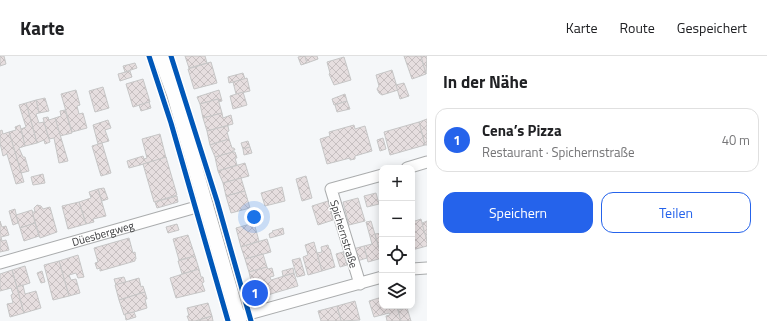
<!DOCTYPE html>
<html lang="de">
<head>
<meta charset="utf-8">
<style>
	:root { --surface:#fff; --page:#f6f6f6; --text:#202124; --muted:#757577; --line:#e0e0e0; --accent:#2563eb }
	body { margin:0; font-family:"Titillium Web",sans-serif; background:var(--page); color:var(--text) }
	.controls { position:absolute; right:12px; bottom:12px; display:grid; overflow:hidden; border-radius:8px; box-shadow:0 2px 10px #0003 }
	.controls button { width:36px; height:36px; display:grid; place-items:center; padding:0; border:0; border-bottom:1px solid var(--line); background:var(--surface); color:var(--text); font:20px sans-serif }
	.you { position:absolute; left:254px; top:161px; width:14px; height:14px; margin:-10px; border:3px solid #fff; border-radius:50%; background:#1a73e8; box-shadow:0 0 0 6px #1a73e833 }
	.badge { display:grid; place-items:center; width:26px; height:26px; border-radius:50%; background:var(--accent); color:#fff; font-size:13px; font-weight:700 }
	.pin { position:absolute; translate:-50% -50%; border:2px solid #fff; box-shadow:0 1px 4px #0006 }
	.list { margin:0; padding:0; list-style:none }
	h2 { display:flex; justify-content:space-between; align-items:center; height:52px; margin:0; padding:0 16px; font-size:17px }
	h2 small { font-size:13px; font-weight:400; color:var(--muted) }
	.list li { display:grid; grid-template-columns:26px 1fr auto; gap:12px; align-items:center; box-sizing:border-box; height:64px; margin:0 8px 8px; padding:0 8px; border:1px solid var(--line); border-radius:12px }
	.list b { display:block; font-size:15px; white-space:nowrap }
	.list p { margin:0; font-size:13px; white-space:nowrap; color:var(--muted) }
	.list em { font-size:13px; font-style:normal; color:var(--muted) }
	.actions { display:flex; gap:8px; padding:12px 16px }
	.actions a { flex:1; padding:9px 0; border:1px solid var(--accent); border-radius:12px; text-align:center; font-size:14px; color:var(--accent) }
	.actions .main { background:var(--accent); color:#fff }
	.icon { flex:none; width:22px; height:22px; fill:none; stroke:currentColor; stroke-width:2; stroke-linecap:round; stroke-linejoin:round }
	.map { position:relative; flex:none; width:427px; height:265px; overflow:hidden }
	header { display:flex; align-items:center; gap:24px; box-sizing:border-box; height:56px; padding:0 20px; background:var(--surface); border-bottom:1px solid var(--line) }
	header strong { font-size:19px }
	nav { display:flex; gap:22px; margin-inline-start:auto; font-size:14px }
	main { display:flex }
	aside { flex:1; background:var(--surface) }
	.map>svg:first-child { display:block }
	.building { fill:url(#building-cross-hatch); stroke:#c6c6c6 }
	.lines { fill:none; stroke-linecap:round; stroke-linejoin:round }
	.minor-casing { stroke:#aaacad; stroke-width:13 }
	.tertiary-casing { stroke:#aaacad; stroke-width:16 }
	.minor { stroke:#fefefe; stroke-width:11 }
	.tertiary { stroke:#fefefe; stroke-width:14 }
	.cycleway-casing { stroke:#fff; stroke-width:8 }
	.cycleway { stroke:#0057b8; stroke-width:5 }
	.labels { text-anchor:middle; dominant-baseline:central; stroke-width:3; stroke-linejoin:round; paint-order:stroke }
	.street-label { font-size:11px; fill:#343537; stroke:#fff }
</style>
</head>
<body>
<header>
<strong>Karte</strong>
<nav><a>Karte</a><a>Route</a><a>Gespeichert</a></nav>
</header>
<main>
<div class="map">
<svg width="427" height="265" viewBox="0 0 427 265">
	<defs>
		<pattern id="building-cross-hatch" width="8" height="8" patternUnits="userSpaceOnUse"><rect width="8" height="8" fill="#e6dedf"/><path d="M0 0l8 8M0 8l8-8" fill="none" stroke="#c6bfc0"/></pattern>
	</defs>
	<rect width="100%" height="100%" fill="#f5f7f9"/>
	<g class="building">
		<polygon points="0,0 4,0 6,8 0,10"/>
		<polygon points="185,0 205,0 207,7 189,12"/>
		<polygon points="303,0 305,0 307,7 301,9 298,1"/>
		<polygon points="305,0 317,0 318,3 307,7"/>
		<polygon points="404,0 421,0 426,18 412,23"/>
		<polygon points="421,0 427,0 426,18"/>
		<polygon points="344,1 351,24 334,29 329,18 330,17 327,6"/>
		<polygon points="211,6 217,27 194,33 188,13"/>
		<polygon points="135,7 137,12 125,16 123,10"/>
		<polygon points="392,14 398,34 382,39 379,37 377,33 379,30 376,19"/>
		<polygon points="130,15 132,21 120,25 118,18"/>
		<polygon points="243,17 245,23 229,27 228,21"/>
		<polygon points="247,22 250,35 236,38 233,26"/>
		<polygon points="143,23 150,46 133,51 126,28"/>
		<polygon points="404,27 409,40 400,43 396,29"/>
		<polygon points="103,31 109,52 95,56 89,35"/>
		<polygon points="76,34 80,49 77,50 79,58 83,57 87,72 72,76 61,38"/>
		<polygon points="219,34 222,45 218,46 218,43 200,48 197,41"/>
		<polygon points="243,36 247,49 233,53 230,40"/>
		<polygon points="345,38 347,45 334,49 332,43"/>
		<polygon points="45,42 49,55 39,57 36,44"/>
		<polygon points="218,43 222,57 203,62 200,48"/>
		<polygon points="36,44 39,57 36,58 39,67 44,66 50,86 45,88 44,84 37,87 26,47"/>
		<polygon points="347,45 350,53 337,56 335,49"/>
		<polygon points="149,46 151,52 141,55 139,49"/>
		<polygon points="26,47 37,87 25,90 21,73 26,71 19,49"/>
		<polygon points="65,54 72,77 60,80 55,62 61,60 60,55"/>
		<polygon points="222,57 223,62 231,59 233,68 207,75 203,62"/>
		<polygon points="48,61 49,64 55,62 68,105 59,107 54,82 49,83 43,62"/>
		<polygon points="427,63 427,89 425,89 419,66"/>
		<polygon points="108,64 111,72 105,74 109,85 98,88 93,69"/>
		<polygon points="419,66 425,89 390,99 384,76"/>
		<polygon points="20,69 25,90 19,92 23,101 25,101 29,115 21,117 9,76 16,74 15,71"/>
		<polygon points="354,69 355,73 365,70 372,95 355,100 355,103 350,104 350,102 327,108 320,83 330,80 329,76"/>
		<polygon points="226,70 228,70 229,75 227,76 229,83 210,89 207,75"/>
		<polygon points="2,74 3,78 9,76 24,126 16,128 7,98 3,100 0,87 0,75"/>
		<polygon points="160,78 166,102 129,112 127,105 143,100 144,103 147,102 142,83"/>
		<polygon points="383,82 386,93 380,95 377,84"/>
		<polygon points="229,83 232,92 234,92 235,94 233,94 233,96 215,101 210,89"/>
		<polygon points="248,85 250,91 243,93 241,87"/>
		<polygon points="102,87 111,117 101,120 92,90"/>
		<polygon points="250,91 252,97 244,99 243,93"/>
		<polygon points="233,96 235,96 237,102 235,102 237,109 218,115 215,101"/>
		<polygon points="166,101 177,139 154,146 143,108"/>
		<polygon points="245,107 249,120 223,127 218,115"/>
		<polygon points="43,118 45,127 33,129 31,121"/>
		<polygon points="306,120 312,142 302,145 296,123"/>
		<polygon points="241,122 245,135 226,140 223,127"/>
		<polygon points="282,131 285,145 265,150 261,137"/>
		<polygon points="104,132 108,143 102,145 98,133"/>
		<polygon points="98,133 106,160 93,163 94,166 86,168 79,146 91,142 89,136"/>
		<polygon points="245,135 250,152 231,157 226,140"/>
		<polygon points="376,137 379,148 367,151 364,140"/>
		<polygon points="177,140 178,146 157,152 155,146"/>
		<polygon points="358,142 365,165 349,169 343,146"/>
		<polygon points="328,145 333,164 318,169 312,150"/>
		<polygon points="79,146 86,168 68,173 62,150"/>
		<polygon points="37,149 41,150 43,153 50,151 57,176 40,182 32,156 35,156 34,152"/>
		<polygon points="15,153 18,167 13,169 9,155"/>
		<polygon points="32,154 35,167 20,172 16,159"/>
		<polygon points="421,163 427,185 427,190 412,194 412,177 415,176 412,166"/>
		<polygon points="0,165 2,171 6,170 9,179 1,181 2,185 6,184 9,194 0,196"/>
		<polygon points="371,165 382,202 368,206 364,190 372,188 366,166"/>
		<polygon points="427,165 427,185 422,167"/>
		<polygon points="35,167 39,180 24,185 20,172"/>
		<polygon points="254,167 259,185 241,191 236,172"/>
		<polygon points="177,168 179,174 168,177 166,171"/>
		<polygon points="283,172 284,178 270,182 269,178 273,176 272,175"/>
		<polygon points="382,177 382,202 375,178"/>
		<polygon points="188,179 195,200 179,204 173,183"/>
		<polygon points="129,182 133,197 135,196 136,203 135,203 135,205 100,215 100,212 97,213 95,207 98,206 94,192"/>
		<polygon points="267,183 271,196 245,203 241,191"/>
		<polygon points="314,186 322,215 308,219 303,201 308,199 305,189"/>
		<polygon points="328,189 329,193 330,193 335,211 322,215 317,197 322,196 321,191"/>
		<polygon points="364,190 367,202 357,205 353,193"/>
		<polygon points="343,196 347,209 340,211 336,198"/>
		<polygon points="263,198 267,211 249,216 245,203"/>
		<polygon points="78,199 84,221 78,222 76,217 69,219 71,224 76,223 80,237 69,240 59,205"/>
		<polygon points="195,200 199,213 182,218 178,205"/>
		<polygon points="300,202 305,219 297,221 292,204"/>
		<polygon points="59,205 69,240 53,244 44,209"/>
		<polygon points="25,210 30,227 17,231 12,214"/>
		<polygon points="267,211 268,213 272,212 274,220 270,221 271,224 294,217 298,230 254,243 250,230 252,229 249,216"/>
		<polygon points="293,212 294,217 283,220 282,215"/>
		<polygon points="199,213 201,221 203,221 204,226 202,227 205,235 176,242 170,222"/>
		<polygon points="12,214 24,257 10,261 7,248 13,247 11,239 13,238 11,232 0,235 0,218"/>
		<polygon points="42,215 45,226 41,227 37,217"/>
		<polygon points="124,221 126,226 116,229 114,223"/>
		<polygon points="139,222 141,231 143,230 145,236 119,244 115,229"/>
		<polygon points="23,229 25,238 36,235 41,252 24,257 17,231"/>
		<polygon points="145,236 147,243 145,243 147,252 124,259 119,244"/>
		<polygon points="382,241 382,250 397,250 401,265 387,265 386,260 390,259 389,257 374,261 369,245"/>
		<polygon points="355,245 360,264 341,265 337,250"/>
		<polygon points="208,247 212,260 195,265 189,265 187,260 189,260 187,252"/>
		<polygon points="337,250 341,265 321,265 318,255"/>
		<polygon points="407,252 411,265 401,265 398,254"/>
		<polygon points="134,256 136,261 126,264 125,258"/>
		<polygon points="212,260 213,265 196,265"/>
	</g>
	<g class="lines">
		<g class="minor-casing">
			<g id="minor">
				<polyline points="407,112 427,106"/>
				<path id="s1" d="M 0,207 L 207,148"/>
				<polyline points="412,213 427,212"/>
				<polyline points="360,228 331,133 382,119"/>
				<polyline points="238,261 382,221"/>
			</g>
		</g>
		<g class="tertiary-casing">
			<polyline id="tertiary" points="160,0 174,38 239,265"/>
		</g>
		<use href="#minor" class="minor"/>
		<use href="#tertiary" class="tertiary"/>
		<g class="cycleway-casing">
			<g id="cycleway">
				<polyline points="149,0 171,67 228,265"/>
				<polyline points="171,0 217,145 251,265"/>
			</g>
		</g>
		<use href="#cycleway" class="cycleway"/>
	</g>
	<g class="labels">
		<g class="street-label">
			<text stroke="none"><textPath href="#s1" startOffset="107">Düesbergweg</textPath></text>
			<text transform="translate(344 178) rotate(73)">Spichernstraße</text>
		</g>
	</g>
</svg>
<div class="controls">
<button>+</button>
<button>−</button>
<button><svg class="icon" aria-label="locate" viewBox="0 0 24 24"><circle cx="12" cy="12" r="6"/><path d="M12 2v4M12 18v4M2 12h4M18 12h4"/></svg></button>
<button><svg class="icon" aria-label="layers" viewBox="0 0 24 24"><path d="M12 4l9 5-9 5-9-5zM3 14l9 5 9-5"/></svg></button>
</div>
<div class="you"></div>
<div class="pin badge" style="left:255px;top:237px">1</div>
</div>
<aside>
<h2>In der Nähe<small></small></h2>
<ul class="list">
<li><span class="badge">1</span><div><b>Cena’s Pizza</b><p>Restaurant · Spichernstraße</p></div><em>40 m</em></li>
</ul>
<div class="actions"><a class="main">Speichern</a><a>Teilen</a></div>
</aside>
</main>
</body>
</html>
